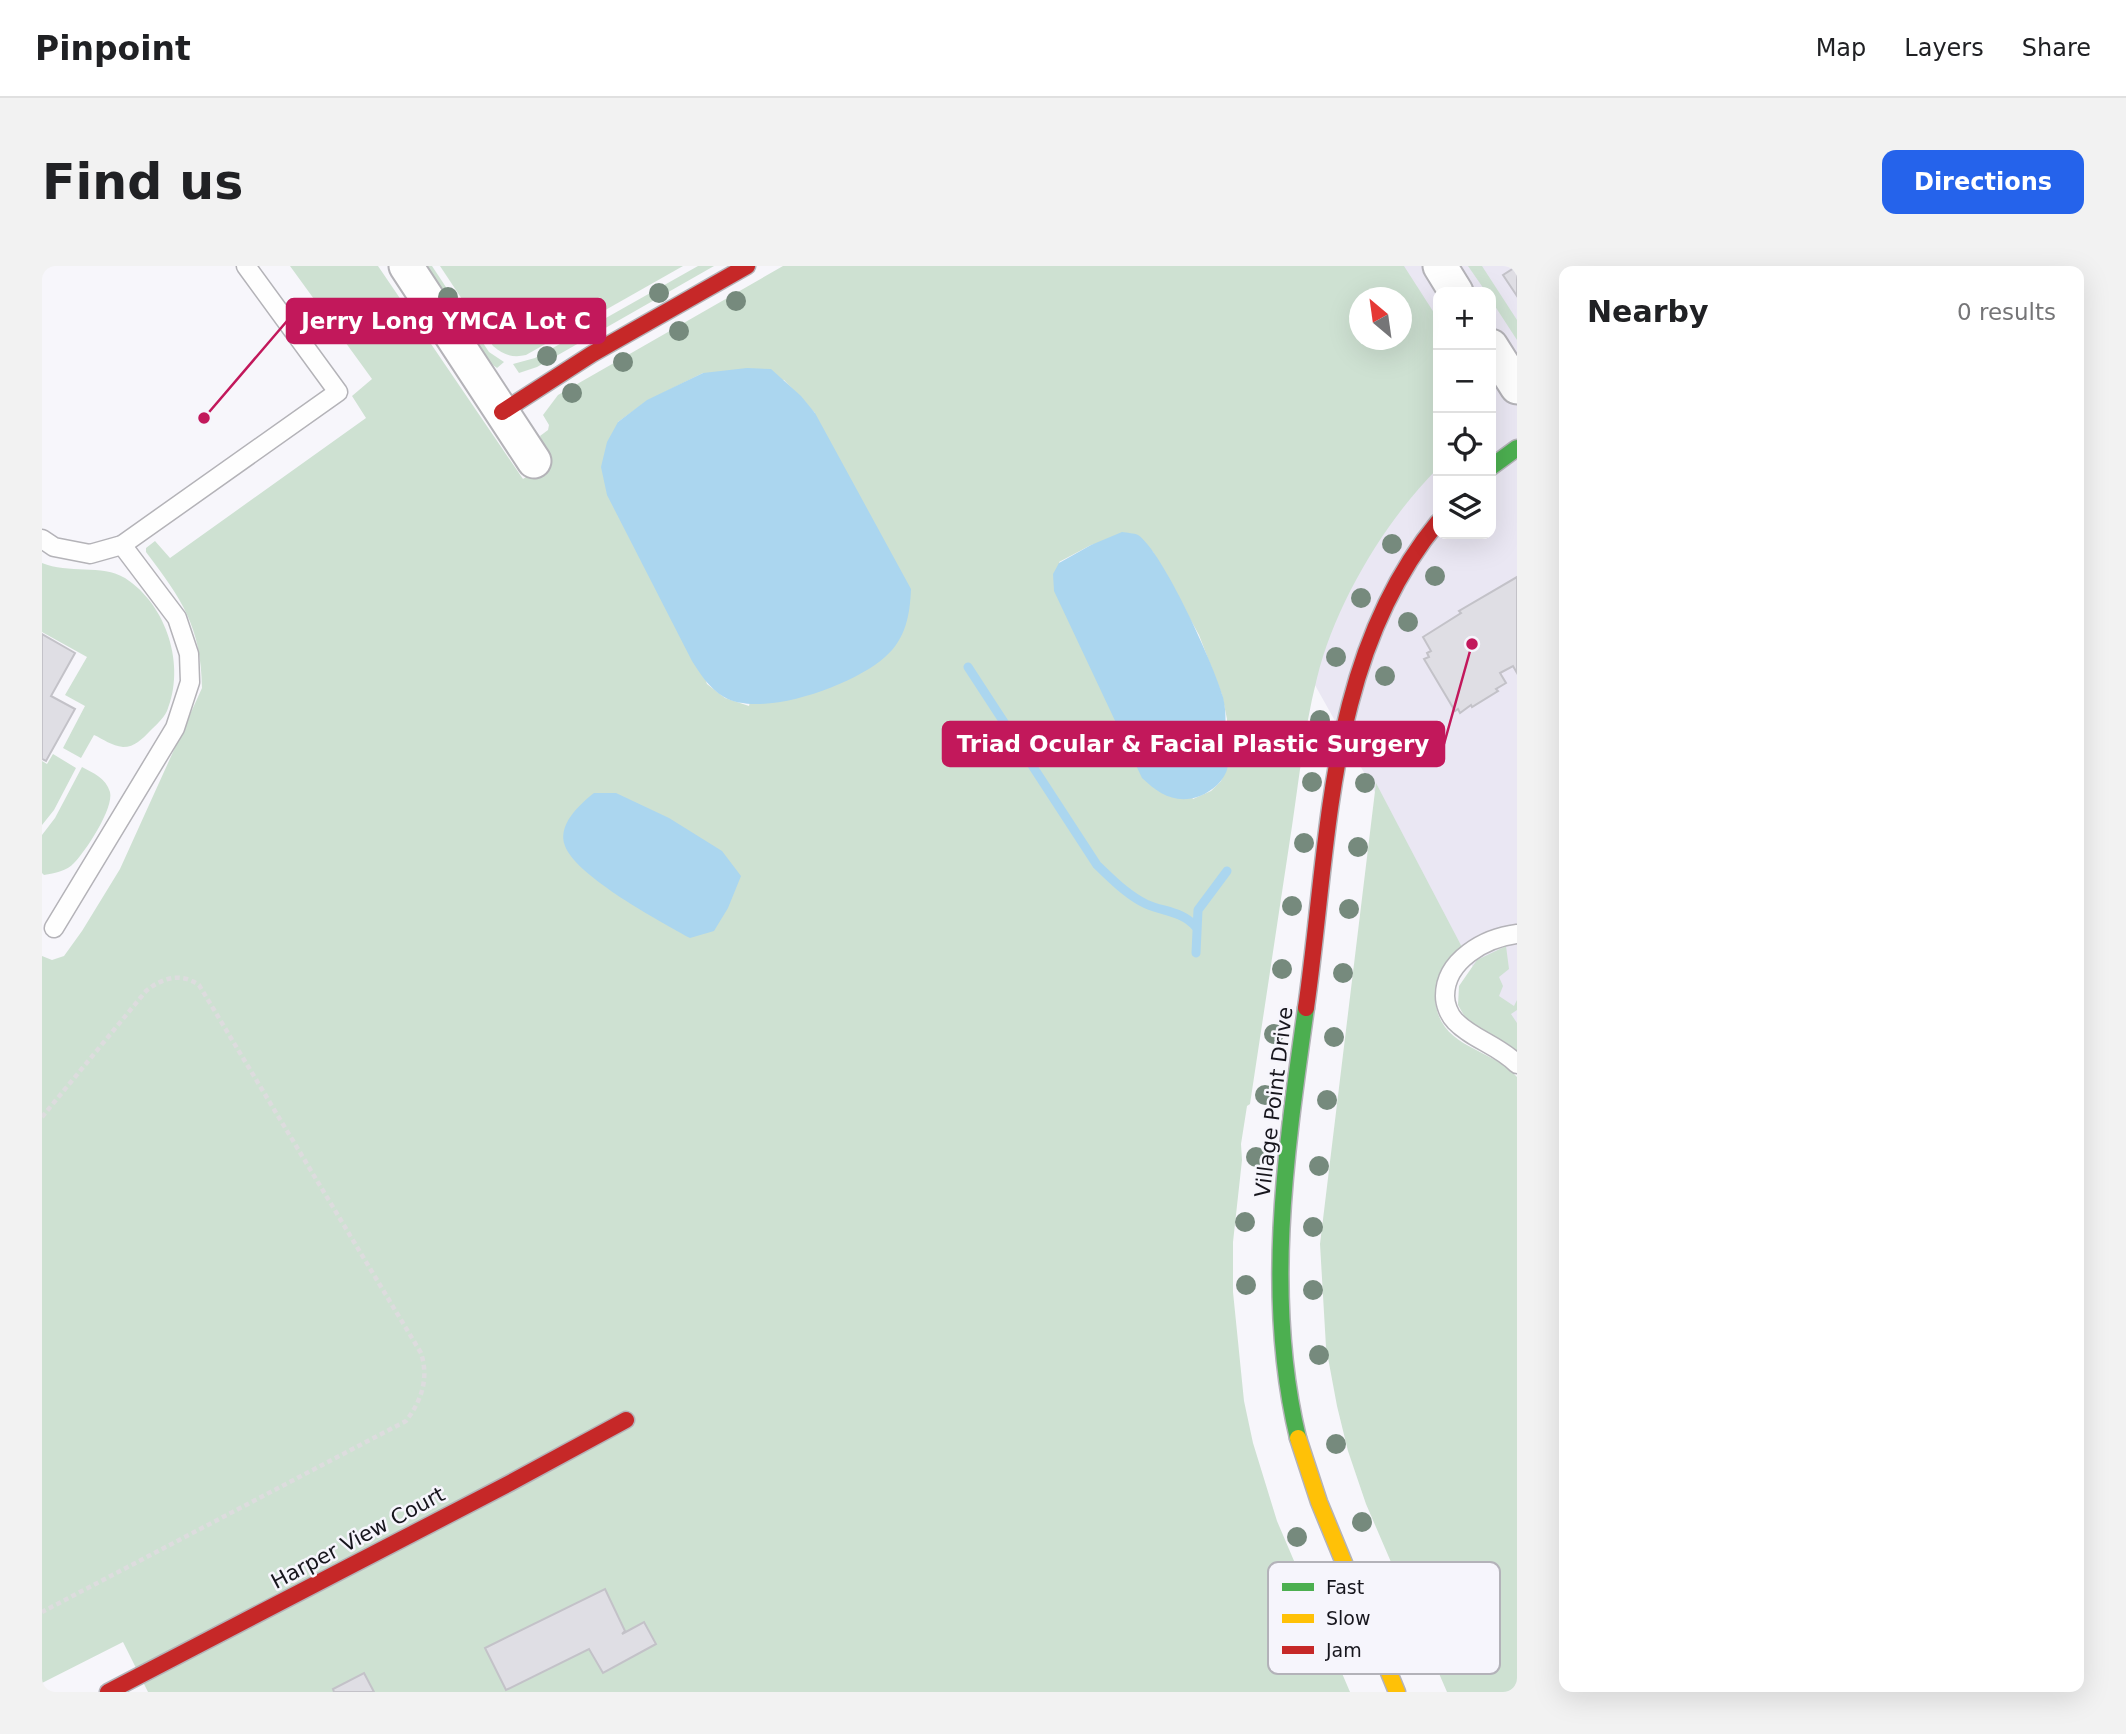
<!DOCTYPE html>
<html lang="en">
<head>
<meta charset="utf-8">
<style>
	:root { --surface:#fff; --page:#f2f2f2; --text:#202124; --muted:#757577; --line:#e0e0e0; --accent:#2563eb }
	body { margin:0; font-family:"DejaVu Sans",sans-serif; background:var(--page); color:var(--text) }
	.controls { position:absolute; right:21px; top:21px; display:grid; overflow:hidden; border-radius:14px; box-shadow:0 7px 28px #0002 }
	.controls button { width:63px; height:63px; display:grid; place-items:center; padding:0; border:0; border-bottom:2px solid var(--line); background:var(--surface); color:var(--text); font:35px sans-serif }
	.compass { position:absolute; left:1307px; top:21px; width:63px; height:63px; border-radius:50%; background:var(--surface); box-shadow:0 7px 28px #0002; rotate:331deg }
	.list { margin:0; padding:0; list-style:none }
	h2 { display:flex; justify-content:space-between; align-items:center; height:91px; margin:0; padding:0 28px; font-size:30px }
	h2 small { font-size:23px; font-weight:400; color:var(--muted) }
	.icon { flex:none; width:38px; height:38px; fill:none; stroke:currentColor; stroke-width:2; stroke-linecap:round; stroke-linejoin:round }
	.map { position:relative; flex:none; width:1475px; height:1426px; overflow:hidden; border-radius:14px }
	header { display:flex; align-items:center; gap:42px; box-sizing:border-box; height:98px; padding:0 35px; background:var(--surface); border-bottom:2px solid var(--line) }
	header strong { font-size:33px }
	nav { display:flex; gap:38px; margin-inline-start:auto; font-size:24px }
	.intro { display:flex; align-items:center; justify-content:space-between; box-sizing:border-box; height:168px; padding:0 42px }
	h1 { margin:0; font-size:49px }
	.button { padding:18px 32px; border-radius:14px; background:var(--accent); color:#fff; font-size:24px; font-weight:700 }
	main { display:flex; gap:42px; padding:0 42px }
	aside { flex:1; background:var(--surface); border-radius:14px; box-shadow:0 7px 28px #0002 }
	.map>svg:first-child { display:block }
	.built { fill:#eae7f3; fill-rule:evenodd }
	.green { fill:#cee1d2; fill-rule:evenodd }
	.water { fill:#abd6ef }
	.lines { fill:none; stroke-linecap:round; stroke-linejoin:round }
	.stream { stroke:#abd6ef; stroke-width:9 }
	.building { fill:#dfdee4; stroke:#c3c2c8; stroke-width:2 }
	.lane-casing { stroke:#b4b3b8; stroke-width:21 }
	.street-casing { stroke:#b4b3b8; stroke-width:37 }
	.fast-casing { stroke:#b4b3b8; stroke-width:19 }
	.slow-casing { stroke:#b4b3b8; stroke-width:19 }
	.jam-casing { stroke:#b4b3b8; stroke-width:19 }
	.path { stroke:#dddcde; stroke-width:4.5; stroke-dasharray:5 3.5; stroke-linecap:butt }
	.lane { stroke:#fefefe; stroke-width:18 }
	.street { stroke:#fefefe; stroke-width:33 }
	.fast { stroke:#4caf50; stroke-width:16 }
	.slow { stroke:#ffc107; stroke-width:16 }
	.jam { stroke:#c62828; stroke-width:16 }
	.tree { fill:#768a7d }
	.labels { text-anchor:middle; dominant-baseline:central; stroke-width:5; stroke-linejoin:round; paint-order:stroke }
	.street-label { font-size:21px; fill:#17161d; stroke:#f6f5fc }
	.key { fill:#f6f5fc; stroke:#b3b2b9; stroke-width:2 }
	.key-label { font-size:19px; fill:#17161d }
	.leader { fill:none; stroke:#c2185b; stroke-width:2.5 }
	.callout-dot { fill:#c2185b; stroke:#f6f5fc; stroke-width:2.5 }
	.callout { fill:#c2185b; stroke:#c2185b; stroke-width:2.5 }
	.callout-label { font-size:23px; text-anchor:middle; font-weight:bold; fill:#fff }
</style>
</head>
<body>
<header>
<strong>Pinpoint</strong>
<nav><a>Map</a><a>Layers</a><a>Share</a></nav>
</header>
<div class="intro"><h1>Find us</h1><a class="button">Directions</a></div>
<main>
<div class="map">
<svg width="1475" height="1426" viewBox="0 0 1475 1426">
	<rect width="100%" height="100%" fill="#f7f6fb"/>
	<path class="built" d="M 1189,0 L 1475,0 L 1475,773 L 1442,721 L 1086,85 ZM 1396,26 L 1449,26 L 1449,268 L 1396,268 ZM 1318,32 L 1360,32 L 1360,74 L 1318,74 Z"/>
	<g class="green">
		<path d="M 248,0 L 336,0 L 481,213 L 509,194 L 498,170 L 506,164 L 507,159 L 501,149 L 516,129 L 741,0 L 1362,0 L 1396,53 L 1396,202 C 1343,255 1293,338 1275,412 C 1261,467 1256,524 1247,580 C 1234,666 1221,752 1208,838 L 1205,840 L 1199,878 L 1200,894 L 1191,976 L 1191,1026 L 1202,1135 L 1211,1177 L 1235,1255 L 1308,1426 L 106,1426 L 81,1376 L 0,1417 L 0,690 L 10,694 L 22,690 L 40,665 L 78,603 L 160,422 C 159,360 140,334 104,286 L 104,282 L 113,275 L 128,292 L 324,152 L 310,130 L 330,113 ZM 1318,32 L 1360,32 L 1360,74 L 1318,74 ZM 661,107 L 742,114 L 773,147 L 707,440 L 683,432 L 665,418 L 576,156 L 605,135 ZM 1095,269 L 1111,286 L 1157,369 L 1180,429 L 1185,453 L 1183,481 L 1186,499 L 1179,515 L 1169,525 L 1151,533 L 1017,296 L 1049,279 Z"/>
		<polygon points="380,0 390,0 447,86 462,96 455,102 444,94"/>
		<path d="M 398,0 L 641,0 L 484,89 C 471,92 461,89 451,80 Z"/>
		<polygon points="656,0 672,0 495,101 477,107 471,98 493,92"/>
		<polygon points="1426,0 1440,0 1475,54 1475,74 1449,34 1449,26 1444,26"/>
		<path d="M 0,297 C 26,308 60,298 83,312 C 125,339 144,400 125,445 C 121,453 114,459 108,465 C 100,473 93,481 81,481 C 70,480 61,473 52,469 L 39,492 L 21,482 L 43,440 L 23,429 L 45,391 L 0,366 Z"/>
		<polygon points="11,488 34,502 12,544 0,559 0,495 5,498"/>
		<path d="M 40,501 C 51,507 64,512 68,526 C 72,542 44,585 32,597 C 25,605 13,607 2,609 L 0,607 L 0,569 L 13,552 Z"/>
		<path d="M 1334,517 L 1422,685 C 1405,698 1392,710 1393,733 C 1397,783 1449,781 1475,811 L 1475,1426 L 1405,1426 L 1324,1238 L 1306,1185 L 1295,1140 L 1284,1081 L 1278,978 Z"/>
		<polygon points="1464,680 1467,703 1457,711 1461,720 1457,730 1472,740 1475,734 1475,744 1469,748 1475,757 1475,785 1424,753 1416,739 1417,720 1435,694"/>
	</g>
	<g class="water">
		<path d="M 705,102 L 729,103 L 759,130 L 773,147 L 869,323 C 868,348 864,373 843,391 C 812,419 720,453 682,431 C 667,422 659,409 650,395 L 565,229 L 559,201 L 565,176 L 576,156 L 605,134 L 661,107 Z"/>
		<path d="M 1080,266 C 1085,267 1092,267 1096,269 C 1121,286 1172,399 1181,431 C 1185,448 1183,461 1183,479 C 1183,485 1187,493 1186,500 C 1183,515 1170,525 1158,530 C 1134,539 1117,528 1100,512 L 1012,325 L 1011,308 L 1017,297 L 1049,279 Z"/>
		<path d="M 552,527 L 574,527 L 627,552 L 680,585 L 699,610 L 686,642 L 672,665 L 648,672 C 619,656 535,611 523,580 C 515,559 537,539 552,527 Z"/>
	</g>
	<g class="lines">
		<g class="stream">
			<path d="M 926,401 L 1055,599 C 1070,613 1085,629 1104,638 C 1122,646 1140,645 1154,661"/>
			<polyline points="1154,687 1156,644 1185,605"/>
		</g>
	</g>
	<g class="building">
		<polygon points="1475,0 1475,30 1461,9"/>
		<polygon points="1475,311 1475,407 1471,400 1458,407 1464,417 1454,423 1456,425 1430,441 1429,439 1418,447 1416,443 1413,445 1382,393 1387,391 1385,387 1389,385 1381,371 1419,347 1417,345"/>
		<polygon points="0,368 33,387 9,430 33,443 4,495 0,493"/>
		<polygon points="563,1323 583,1365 580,1368 602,1356 614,1378 561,1407 547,1383 464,1424 443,1382"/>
		<polygon points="322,1407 332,1426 292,1426 291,1423"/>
	</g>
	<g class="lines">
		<g class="lane-casing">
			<g id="lane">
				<polyline points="0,273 12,281 48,288 80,279 296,126 204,0"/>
				<polyline points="12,662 133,462 148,416 147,388 135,352 80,279"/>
				<path d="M 1475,668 C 1443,672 1403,694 1403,730 C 1403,738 1407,749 1413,755 C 1430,773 1456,779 1475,798"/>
			</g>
		</g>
		<g class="street-casing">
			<g id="street">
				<polyline points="364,0 492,195"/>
				<polyline points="1398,0 1414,26"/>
				<polyline points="1449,80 1475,121"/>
			</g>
		</g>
		<g class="fast-casing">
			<g id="fast">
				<polyline points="1449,201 1475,182"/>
				<path d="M 1256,1172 C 1222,1031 1244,884 1264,742"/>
			</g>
		</g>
		<g class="slow-casing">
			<polyline id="slow" points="1256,1172 1277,1236 1355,1426"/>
		</g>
		<g class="jam-casing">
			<g id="jam">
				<polyline points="460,146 550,88 705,0"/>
				<path d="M 1264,742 C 1288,576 1284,392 1396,256"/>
				<polyline points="66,1426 468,1217 584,1154"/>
			</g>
		</g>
		<path class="path" d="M 0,851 L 104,725 C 120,712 138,706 157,719 L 379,1087 C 387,1112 380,1134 364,1155 L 0,1346"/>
		<use href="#lane" class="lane"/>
		<use href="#street" class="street"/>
		<use href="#fast" class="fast"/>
		<use href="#slow" class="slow"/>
		<use href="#jam" class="jam"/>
	</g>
	<g class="tree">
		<circle cx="617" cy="27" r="10"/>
		<circle cx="406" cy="31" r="10"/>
		<circle cx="694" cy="35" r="10"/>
		<circle cx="637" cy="65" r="10"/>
		<circle cx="505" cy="90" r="10"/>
		<circle cx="581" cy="96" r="10"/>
		<circle cx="530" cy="127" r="10"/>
		<circle cx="1350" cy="278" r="10"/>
		<circle cx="1393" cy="310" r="10"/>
		<circle cx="1319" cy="332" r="10"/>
		<circle cx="1366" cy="356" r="10"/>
		<circle cx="1294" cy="391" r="10"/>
		<circle cx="1343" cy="410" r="10"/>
		<circle cx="1278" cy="454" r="10"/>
		<circle cx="1270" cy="516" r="10"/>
		<circle cx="1323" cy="517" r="10"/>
		<circle cx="1262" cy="577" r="10"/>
		<circle cx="1316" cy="581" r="10"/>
		<circle cx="1250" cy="640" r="10"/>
		<circle cx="1307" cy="643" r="10"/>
		<circle cx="1240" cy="703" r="10"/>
		<circle cx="1301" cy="707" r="10"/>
		<circle cx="1232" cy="768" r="10"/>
		<circle cx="1292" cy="771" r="10"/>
		<circle cx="1223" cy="829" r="10"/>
		<circle cx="1285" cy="834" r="10"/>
		<circle cx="1214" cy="891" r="10"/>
		<circle cx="1277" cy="900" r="10"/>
		<circle cx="1203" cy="956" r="10"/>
		<circle cx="1271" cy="961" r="10"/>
		<circle cx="1204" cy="1019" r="10"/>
		<circle cx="1271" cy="1024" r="10"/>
		<circle cx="1277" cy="1089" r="10"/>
		<circle cx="1294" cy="1178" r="10"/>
		<circle cx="1320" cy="1256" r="10"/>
		<circle cx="1255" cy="1271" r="10"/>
	</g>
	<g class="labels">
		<g class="street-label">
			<text transform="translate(1232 836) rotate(-83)">Village Point Drive</text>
			<text transform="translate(316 1272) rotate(-28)">Harper View Court</text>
		</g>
	</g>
	<rect x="1226" y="1296" width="232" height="112" rx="10" class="key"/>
	<rect x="1240" y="1317" width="32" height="8" fill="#4caf50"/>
	<rect x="1240" y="1348" width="32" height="9" fill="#ffc107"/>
	<rect x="1240" y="1380" width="32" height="8" fill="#c62828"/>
	<g class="key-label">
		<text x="1284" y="1328">Fast</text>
		<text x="1284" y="1359">Slow</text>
		<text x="1284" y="1391">Jam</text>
	</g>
	<path class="leader" d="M162 152L245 55M1430 378L1402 478"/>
	<g class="callout-dot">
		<circle cx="162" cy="152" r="7"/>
		<circle cx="1430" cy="378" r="7"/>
	</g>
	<g class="callout">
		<rect x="245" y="33" width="318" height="44" rx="7"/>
		<rect x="901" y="456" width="501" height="44" rx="7"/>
	</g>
	<g class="callout-label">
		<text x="404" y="63">Jerry Long YMCA Lot C</text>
		<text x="1151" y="486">Triad Ocular &amp; Facial Plastic Surgery</text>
	</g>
</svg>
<div class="controls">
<button>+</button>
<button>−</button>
<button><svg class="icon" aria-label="locate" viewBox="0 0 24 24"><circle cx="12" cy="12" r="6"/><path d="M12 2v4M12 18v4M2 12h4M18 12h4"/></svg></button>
<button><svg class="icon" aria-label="layers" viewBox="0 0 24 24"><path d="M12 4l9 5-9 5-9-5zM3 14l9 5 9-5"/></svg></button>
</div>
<svg class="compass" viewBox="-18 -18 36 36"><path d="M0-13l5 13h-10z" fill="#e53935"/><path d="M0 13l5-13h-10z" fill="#757577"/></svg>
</div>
<aside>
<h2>Nearby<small>0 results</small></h2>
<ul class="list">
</ul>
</aside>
</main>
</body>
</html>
